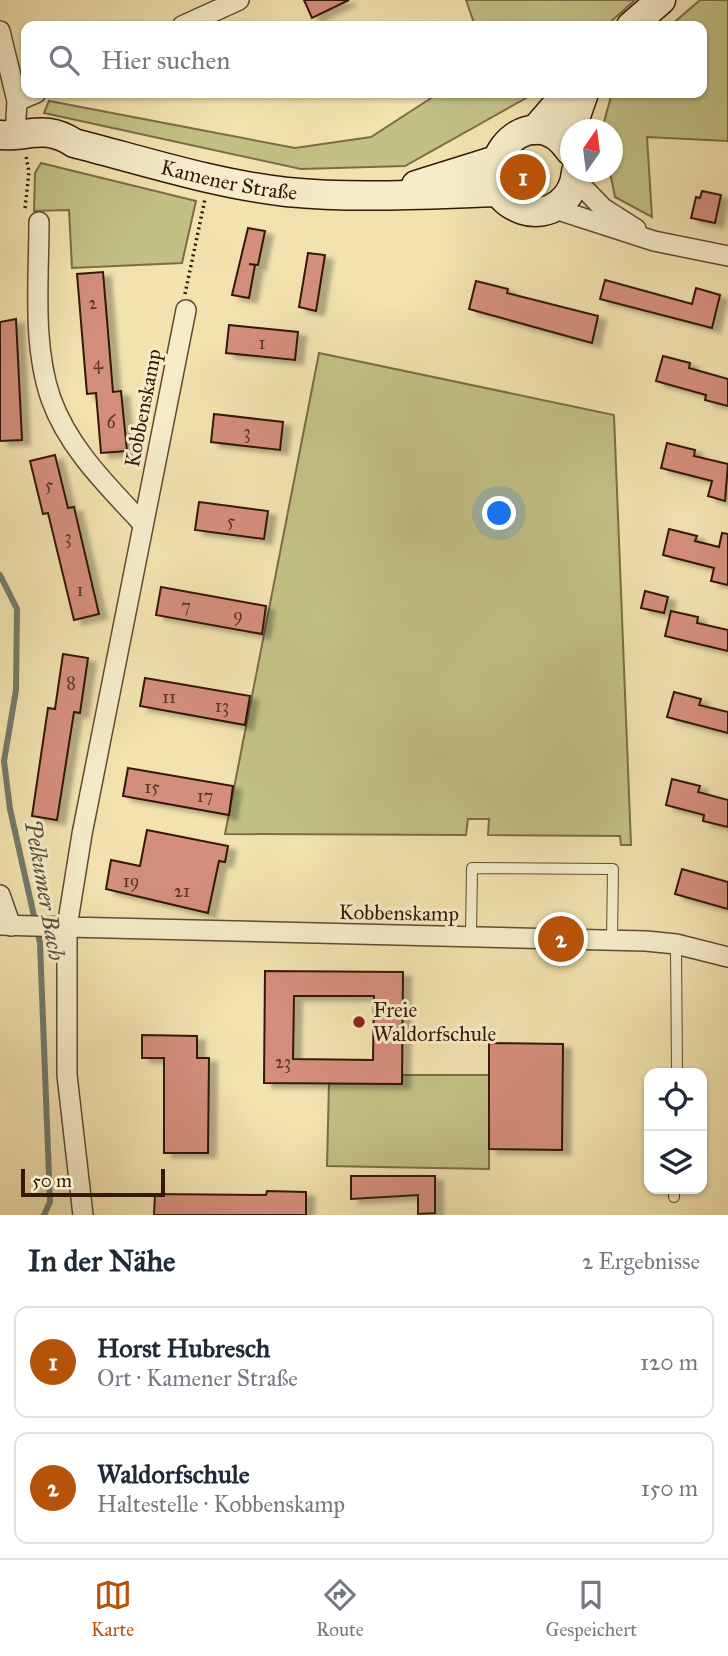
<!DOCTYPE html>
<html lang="de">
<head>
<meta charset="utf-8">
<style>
	:root { --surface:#fff; --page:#f6f6f7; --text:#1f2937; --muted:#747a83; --line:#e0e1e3; --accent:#b45309 }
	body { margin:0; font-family:"IM FELL Great Primer",serif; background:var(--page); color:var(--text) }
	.controls { position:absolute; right:21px; bottom:21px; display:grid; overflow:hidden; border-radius:14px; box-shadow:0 2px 5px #0004 }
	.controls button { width:63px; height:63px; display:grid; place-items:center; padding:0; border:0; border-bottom:2px solid var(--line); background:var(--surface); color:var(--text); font:35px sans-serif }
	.compass { position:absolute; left:560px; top:119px; width:63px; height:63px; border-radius:50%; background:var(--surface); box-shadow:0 2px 5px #0004; rotate:14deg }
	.scale { position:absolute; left:21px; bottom:18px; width:144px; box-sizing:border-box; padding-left:7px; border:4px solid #351808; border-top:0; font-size:19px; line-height:24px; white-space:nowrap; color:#351808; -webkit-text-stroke:5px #f6ecca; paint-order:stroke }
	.you { position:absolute; left:500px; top:514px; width:24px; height:24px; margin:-18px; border:5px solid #fff; border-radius:50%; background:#1a73e8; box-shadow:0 0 0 10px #1a73e833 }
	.badge { display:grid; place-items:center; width:46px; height:46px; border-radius:50%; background:var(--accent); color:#fff; font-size:23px; font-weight:700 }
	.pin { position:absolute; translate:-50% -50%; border:4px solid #fff; box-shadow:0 2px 7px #0006 }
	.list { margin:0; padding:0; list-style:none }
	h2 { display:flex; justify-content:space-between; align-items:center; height:91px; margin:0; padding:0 28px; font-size:30px }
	h2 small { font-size:23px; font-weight:400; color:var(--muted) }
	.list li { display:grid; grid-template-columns:46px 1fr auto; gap:21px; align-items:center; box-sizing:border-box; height:112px; margin:0 14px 14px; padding:0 14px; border:2px solid var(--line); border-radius:14px }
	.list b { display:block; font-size:26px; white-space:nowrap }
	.list p { margin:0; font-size:23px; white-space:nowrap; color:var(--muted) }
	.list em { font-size:23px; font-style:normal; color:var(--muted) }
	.icon { flex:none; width:38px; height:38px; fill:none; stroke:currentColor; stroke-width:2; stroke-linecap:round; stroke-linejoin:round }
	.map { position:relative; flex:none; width:728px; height:1215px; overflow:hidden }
	.search { position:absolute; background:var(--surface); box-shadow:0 2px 5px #0004; left:21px; right:21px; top:21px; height:77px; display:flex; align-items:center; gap:18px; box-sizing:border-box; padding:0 24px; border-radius:14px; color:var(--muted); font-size:26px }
	.sheet { height:343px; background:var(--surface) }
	nav { display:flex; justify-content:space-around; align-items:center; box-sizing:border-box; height:98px; border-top:2px solid var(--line); background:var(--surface); font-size:19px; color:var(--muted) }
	nav a { display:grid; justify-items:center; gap:4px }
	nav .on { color:var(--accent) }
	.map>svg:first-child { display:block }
	.green { fill:#c2c085; stroke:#7c6c46; stroke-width:2 }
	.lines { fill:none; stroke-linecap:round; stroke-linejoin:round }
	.stream { stroke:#727b6c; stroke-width:6 }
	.building { fill:#d48e7c; stroke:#351808; stroke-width:2; fill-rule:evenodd; filter:url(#shadow) }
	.lane-casing { stroke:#644a32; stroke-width:12 }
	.street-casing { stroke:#644a32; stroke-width:22 }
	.secondary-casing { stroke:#351808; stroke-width:31 }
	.path { stroke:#351808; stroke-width:3.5; stroke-dasharray:2 3.5; stroke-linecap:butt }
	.lane { stroke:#f6ecca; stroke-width:10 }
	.street { stroke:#f6ecca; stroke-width:19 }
	.secondary { stroke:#f6ecca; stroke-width:28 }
	.poi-dot { fill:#8f2418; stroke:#f6ecca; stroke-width:2.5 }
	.labels { text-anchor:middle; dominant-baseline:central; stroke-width:6; stroke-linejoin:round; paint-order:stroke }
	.number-label { font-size:18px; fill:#5d3625 }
	.street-label { font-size:21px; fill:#351808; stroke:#f6ecca }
	.poi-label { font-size:21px; fill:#351808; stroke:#f6ecca; text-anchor:start }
	.water-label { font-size:23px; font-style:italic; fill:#595242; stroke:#f6ecca }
</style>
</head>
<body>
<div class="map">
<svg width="728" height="1215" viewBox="0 0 728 1215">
	<defs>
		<filter id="shadow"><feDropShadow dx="8" dy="4.5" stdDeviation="2" flood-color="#0004"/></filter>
	</defs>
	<rect width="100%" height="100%" fill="#f1e2ae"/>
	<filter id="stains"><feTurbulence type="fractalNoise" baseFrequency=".00286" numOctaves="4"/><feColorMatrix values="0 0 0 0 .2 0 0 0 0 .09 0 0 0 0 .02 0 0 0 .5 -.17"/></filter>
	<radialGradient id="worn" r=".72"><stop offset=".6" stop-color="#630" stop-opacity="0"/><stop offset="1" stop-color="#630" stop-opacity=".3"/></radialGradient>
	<g class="green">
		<polygon points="466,0 635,0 606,26 475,26"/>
		<polygon points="700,0 728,0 728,141 647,137 652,217 615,197 610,172 612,172 612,130 602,129 612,93 702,93 702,26 670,26"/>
		<polygon points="439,93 535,93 405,166 301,169 44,113 49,101 295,148 371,137"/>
		<polygon points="41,163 196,201 182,263 72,268 69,210 34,211 35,173"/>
		<polygon points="319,353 614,415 631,845 621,845 620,836 488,835 489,819 468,819 466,835 225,834"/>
		<polygon points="402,1075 489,1075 489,1169 327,1166 329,1083 402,1084"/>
	</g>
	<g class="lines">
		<polyline class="stream" points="0,575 17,609 16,690 4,761 10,809 40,943 50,1202 44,1215"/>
	</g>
	<g class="building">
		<polygon points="304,0 349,0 312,18"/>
		<polygon points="702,191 721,195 715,223 691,218 696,197 700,198"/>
		<polygon points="248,228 265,231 258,265 249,264 255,265 249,298 232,295"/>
		<polygon points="308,253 325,255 316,311 299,307"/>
		<polygon points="103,272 113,392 121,391 127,451 101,453 96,393 87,394 77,274"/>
		<polygon points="605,280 692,304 696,288 720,295 712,328 600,299"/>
		<polygon points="476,281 508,289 507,293 598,316 592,343 469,309"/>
		<polygon points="16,319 22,440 0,441 0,322"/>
		<polygon points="229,325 298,332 295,360 226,353"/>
		<polygon points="663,356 690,363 689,368 728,379 728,406 705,400 706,395 656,381"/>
		<polygon points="214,414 283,422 280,450 211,442"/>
		<polygon points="667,443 695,450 694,456 728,464 725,501 708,496 712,481 661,468"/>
		<polygon points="55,455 68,508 74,507 99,614 74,620 48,513 43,514 30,461"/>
		<polygon points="199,502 268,511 264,539 195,530"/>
		<polygon points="669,529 697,536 695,541 719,547 722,533 728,534 728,585 711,581 714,568 663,555"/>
		<polygon points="161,587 266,606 262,634 156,615"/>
		<polygon points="645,591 668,597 664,613 641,608"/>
		<polygon points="671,611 698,617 697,623 728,630 728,651 665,636"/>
		<polygon points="63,654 88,658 80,713 74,712 57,820 32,816 48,708 55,709"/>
		<polygon points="145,678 250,696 245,725 140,706"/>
		<polygon points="674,692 701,699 699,705 728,712 728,733 667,717"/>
		<polygon points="128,768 233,786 229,815 123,796"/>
		<polygon points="672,779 700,786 698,792 728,800 728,827 703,821 704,815 666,805"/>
		<polygon points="147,830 228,846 225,862 219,861 208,913 106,889 111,860 140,866"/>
		<polygon points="682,869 728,882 728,909 675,894"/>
		<path d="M 265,971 L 403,972 L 402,1084 L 264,1083 ZM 294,996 L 374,996 L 373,1060 L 293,1059 Z"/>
		<polygon points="142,1035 197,1036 197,1058 209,1058 208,1153 164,1153 164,1058 142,1058"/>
		<polygon points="489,1043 563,1044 562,1150 489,1149"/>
		<polygon points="351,1176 435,1176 435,1213 418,1214 418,1195 351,1199"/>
		<polygon points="267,1191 306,1192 306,1215 154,1215 155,1194 266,1195"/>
	</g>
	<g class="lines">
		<g class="lane-casing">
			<g id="lane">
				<polyline points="471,936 472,868 613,869 612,940"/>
				<polyline points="676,944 677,1073"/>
				<polyline points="674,1197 674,1189"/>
			</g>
		</g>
		<g class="street-casing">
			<g id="street">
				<polyline points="182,26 239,0"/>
				<polyline points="0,31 17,101 15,136"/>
				<polyline points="17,101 36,93"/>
				<polyline points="575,179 603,208 636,229"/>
				<polyline points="552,208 654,241 728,256"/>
				<path d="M 39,222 C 39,278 32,345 51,399 C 69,449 108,486 143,524"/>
				<polyline points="186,310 82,834 67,927 646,941 676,944 728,957"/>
				<polyline points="0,895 11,926"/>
				<polyline points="0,925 67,927 67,1075 83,1215"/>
			</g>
		</g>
		<g class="secondary-casing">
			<g id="secondary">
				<polyline points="631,26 661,0"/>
				<polyline points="535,130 567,93"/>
				<polyline points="571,130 584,93"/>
				<path id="s1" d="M 0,135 C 30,137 45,124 74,143 C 144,161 215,184 287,192 C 357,199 430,194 500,192"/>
				<path d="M 570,151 C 527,86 453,186 523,210 C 535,214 549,212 559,204 C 570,196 575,184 576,172"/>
				<polyline points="416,185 496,160"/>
			</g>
		</g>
		<g class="path">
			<polyline points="25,208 29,172 26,156"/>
			<polyline points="185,294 205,199"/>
		</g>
		<use href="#lane" class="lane"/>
		<use href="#street" class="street"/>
		<use href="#secondary" class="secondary"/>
	</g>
	<circle class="poi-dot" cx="359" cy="1022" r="7"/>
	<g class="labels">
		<g class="number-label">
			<text x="93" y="303">2</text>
			<text x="262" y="343">1</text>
			<text x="98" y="363">4</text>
			<text x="111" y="422">6</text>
			<text x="247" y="432">3</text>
			<text x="49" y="485">5</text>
			<text x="231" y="521">5</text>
			<text x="68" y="537">3</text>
			<text x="80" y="590">1</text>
			<text x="186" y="606">7</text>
			<text x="238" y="615">9</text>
			<text x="71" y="683">8</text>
			<text x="169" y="697">11</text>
			<text x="222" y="706">13</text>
			<text x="152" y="787">15</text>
			<text x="205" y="796">17</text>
			<text x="131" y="881">19</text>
			<text x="182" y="891">21</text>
			<text x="283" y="1062">23</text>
		</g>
		<g class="street-label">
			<text stroke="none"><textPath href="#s1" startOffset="236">Kamener Straße</textPath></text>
			<text transform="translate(143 408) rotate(-79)">Kobbenskamp</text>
			<text transform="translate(399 913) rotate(1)">Kobbenskamp</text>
		</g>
		<g class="poi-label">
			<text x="373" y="1010">Freie<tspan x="373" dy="24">Waldorfschule</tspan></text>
		</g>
		<g class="water-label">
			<text transform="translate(45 890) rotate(80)">Pelkumer Bach</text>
		</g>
	</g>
	<rect width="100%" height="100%" filter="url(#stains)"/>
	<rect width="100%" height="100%" fill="url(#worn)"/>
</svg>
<div class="controls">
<button><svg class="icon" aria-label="locate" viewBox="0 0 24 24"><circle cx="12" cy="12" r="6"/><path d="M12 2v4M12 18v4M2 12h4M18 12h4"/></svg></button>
<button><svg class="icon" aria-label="layers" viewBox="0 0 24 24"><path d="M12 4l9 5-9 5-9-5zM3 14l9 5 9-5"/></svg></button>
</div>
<svg class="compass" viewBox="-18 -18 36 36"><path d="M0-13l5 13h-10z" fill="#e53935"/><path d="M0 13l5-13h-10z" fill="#747a83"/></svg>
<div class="scale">50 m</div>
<div class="you"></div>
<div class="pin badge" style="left:523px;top:177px">1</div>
<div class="pin badge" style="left:561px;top:939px">2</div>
<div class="search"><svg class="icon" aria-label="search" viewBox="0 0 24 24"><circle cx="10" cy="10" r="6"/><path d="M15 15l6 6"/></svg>Hier suchen</div>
</div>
<section class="sheet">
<h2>In der Nähe<small>2 Ergebnisse</small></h2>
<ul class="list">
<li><span class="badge">1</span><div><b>Horst Hubresch</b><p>Ort · Kamener Straße</p></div><em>120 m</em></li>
<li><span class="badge">2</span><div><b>Waldorfschule</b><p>Haltestelle · Kobbenskamp</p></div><em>150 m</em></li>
</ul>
</section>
<nav>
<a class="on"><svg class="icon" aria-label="map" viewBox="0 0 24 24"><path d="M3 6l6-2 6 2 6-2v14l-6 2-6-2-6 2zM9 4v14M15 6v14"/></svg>Karte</a>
<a><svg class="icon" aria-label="directions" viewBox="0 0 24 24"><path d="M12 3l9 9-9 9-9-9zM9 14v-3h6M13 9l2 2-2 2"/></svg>Route</a>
<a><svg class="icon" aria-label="saved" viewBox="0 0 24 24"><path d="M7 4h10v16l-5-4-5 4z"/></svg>Gespeichert</a>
</nav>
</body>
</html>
